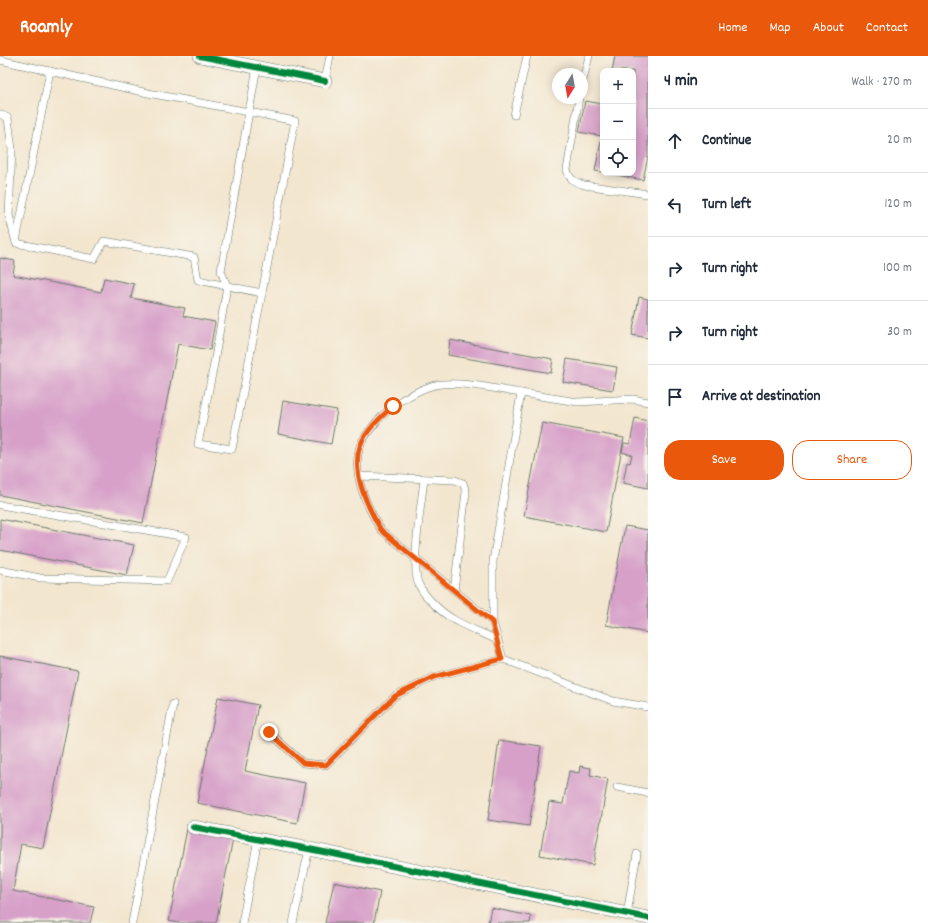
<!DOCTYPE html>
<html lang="en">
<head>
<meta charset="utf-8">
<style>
	:root { --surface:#fff; --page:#f6f6f7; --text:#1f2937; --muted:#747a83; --line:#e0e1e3; --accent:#ea580c }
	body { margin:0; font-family:Dekko,sans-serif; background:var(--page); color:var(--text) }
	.controls { position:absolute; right:12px; top:12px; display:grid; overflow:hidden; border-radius:8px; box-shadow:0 2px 10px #0003 }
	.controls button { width:36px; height:36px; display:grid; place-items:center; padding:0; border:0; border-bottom:1px solid var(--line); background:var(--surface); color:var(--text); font:20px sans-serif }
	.compass { position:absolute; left:552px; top:12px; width:36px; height:36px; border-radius:50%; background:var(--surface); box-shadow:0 2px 10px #0003; rotate:191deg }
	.stop { position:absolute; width:12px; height:12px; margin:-9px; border:3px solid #ea580c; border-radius:50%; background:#fff }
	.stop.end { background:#ea580c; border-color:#fff; box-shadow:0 1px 4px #0008 }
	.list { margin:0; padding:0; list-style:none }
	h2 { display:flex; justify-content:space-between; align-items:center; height:52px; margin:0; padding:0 16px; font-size:17px }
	h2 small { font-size:13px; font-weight:400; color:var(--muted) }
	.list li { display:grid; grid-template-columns:26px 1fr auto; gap:12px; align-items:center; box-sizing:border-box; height:64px; padding:0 16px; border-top:1px solid var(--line) }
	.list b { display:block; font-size:15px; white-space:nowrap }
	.list em { font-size:13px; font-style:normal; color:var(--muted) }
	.actions { display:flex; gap:8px; padding:12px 16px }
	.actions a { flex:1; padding:9px 0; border:1px solid var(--accent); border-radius:16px; text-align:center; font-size:14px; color:var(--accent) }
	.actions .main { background:var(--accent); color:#fff }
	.icon { flex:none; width:22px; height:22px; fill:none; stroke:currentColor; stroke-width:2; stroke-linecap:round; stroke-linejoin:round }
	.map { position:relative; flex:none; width:648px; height:867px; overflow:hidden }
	header { display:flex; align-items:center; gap:24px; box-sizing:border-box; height:56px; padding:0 20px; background:var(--accent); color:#fff }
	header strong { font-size:19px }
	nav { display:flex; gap:22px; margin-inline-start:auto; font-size:14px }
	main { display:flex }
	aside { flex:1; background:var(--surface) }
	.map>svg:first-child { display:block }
	.building { fill:#d7a0c9 }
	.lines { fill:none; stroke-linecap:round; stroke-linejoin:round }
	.service-casing { stroke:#69786a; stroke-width:8 }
	.minor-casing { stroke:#69786a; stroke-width:14 }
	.service { stroke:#fff; stroke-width:7 }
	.minor { stroke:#fff; stroke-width:13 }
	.cycleway-casing { stroke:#f7f3e8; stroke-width:8 }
	.cycleway { stroke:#00873e; stroke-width:6 }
	.route { stroke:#ea580c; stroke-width:5 }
</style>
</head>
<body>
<header>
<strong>Roamly</strong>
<nav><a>Home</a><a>Map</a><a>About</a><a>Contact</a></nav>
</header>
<main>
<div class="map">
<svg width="648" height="867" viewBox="0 0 648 867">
	<rect width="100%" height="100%" fill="#f7f3e8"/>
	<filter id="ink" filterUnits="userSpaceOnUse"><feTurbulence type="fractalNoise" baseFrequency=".025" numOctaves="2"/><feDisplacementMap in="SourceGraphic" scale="8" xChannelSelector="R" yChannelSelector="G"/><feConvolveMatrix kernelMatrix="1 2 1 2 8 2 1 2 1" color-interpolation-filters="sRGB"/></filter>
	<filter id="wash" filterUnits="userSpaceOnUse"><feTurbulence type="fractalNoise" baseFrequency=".012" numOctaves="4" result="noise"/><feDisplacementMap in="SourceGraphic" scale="16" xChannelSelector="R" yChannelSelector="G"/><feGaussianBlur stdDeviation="0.9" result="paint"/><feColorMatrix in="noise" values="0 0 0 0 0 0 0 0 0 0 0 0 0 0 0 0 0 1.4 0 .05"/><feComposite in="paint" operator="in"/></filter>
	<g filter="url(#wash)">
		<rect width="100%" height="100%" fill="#f3e6cf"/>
		<g id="blocks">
			<g class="building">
				<polygon points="615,0 648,0 648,100 643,124 611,118 633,117 633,15 612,15"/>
				<polygon points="585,45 603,48 603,116 595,115 602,80 579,76"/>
				<polygon points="0,202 15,205 13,219 101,236 104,222 134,228 131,242 185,252 183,260 215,266 210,294 178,288 143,467 0,439"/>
				<polygon points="639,241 648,243 648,282 632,279"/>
				<polygon points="450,284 553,303 551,317 448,299"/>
				<polygon points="567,303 617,311 613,334 563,326"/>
				<polygon points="283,345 337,354 331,388 278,378"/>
				<polygon points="635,362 648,365 648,432 623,427 627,406 630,407 632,399 622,396 624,387 630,388"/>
				<polygon points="542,367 624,382 606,476 524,460"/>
				<polygon points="0,463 134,489 127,519 0,494"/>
				<polygon points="625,470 648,474 648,577 606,569"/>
				<polygon points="0,600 78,615 43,792 21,788 13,835 94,851 90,867 0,867"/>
				<polygon points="218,641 258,649 245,715 305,727 297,767 197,747"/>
				<polygon points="499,684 541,690 529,770 488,764"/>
				<polygon points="580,710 591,712 590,719 608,723 593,809 540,799 549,746 563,748 569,715 579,717"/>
				<polygon points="187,773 233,783 216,867 178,867 169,865"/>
				<polygon points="334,826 380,836 374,867 325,867"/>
				<polygon points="491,852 531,860 530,867 488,867"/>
			</g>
		</g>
	</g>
	<g filter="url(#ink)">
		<use href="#blocks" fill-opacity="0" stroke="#69786a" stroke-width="1"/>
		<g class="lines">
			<g class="service-casing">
				<g id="service">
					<polyline points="0,4 148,37 249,56 221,215 227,230 214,308 198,388 232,393 262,237"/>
					<polyline points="325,25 330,0"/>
					<polyline points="582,28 589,0"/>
					<path d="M 579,42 L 567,114 C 570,124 575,126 584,129 L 648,138"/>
					<polyline points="0,58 8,62 12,93 9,159 16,187 94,203 104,185 194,201 198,224 262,237 295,65 249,56 257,11"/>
					<polyline points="514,59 527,0"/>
					<polyline points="16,185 50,15"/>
					<polyline points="521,337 578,346 633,343 648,346"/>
					<polyline points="359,420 455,424 463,427 466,436 454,534"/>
					<path d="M 424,423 C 422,444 410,513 419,529 C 424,540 442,557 453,563 C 467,572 483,577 497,584"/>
					<polyline points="0,449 186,481 167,525 40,522 0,514"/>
					<path d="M 493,566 L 381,474 C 367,451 351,418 360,390 C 363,381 371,373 377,365 C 384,358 391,351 400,345 C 413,338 427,329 442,328 C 468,326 495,333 521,337 L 493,505 L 493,566 L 503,603"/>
					<polyline points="269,676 303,707 326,709 395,640 434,621 503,603 613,645 648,651"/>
					<polyline points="617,731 648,737"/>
					<polyline points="627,858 637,798"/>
					<polyline points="132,867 173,648"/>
					<polyline points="242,867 258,783"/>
					<polyline points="293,867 309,793"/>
				</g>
			</g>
			<g class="minor-casing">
				<g id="minor">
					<polyline points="200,0 325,25"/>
					<polyline points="193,771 309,793 648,862"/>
				</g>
			</g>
			<use href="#service" class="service"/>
			<use href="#minor" class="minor"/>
			<g class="cycleway-casing">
				<g id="cycleway">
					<polyline points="200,0 325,25"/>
					<polyline points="193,771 309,793 648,862"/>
				</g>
			</g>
			<use href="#cycleway" class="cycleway"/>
		</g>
	</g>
	<g class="lines" filter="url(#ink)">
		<path class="route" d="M 269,676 L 303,707 L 326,709 L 395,640 L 434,621 L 502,603 L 492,566 L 381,474 C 368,452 351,416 360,390 C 366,374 381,361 393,350"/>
	</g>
</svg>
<div class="controls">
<button>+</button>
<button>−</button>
<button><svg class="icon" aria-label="locate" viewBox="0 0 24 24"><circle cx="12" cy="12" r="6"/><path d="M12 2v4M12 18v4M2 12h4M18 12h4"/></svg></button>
</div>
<svg class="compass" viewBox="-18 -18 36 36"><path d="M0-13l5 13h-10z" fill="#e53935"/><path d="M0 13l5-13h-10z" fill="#747a83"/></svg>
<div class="stop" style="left:393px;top:350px"></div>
<div class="stop end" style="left:269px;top:676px"></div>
</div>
<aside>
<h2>4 min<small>Walk · 270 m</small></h2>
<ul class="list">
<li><svg class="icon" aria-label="ahead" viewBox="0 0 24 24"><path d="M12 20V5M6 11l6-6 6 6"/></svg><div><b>Continue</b></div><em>20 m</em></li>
<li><svg class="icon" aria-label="left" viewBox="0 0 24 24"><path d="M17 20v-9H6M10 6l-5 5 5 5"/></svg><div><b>Turn left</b></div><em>120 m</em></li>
<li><svg class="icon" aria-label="right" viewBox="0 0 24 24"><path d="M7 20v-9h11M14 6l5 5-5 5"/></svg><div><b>Turn right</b></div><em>100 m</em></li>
<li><svg class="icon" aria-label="right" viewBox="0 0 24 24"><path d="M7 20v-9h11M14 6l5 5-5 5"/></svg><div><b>Turn right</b></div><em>30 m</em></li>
<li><svg class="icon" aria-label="arrive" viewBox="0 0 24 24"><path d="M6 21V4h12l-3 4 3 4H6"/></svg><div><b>Arrive at destination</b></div></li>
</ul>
<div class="actions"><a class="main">Save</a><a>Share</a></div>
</aside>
</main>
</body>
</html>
